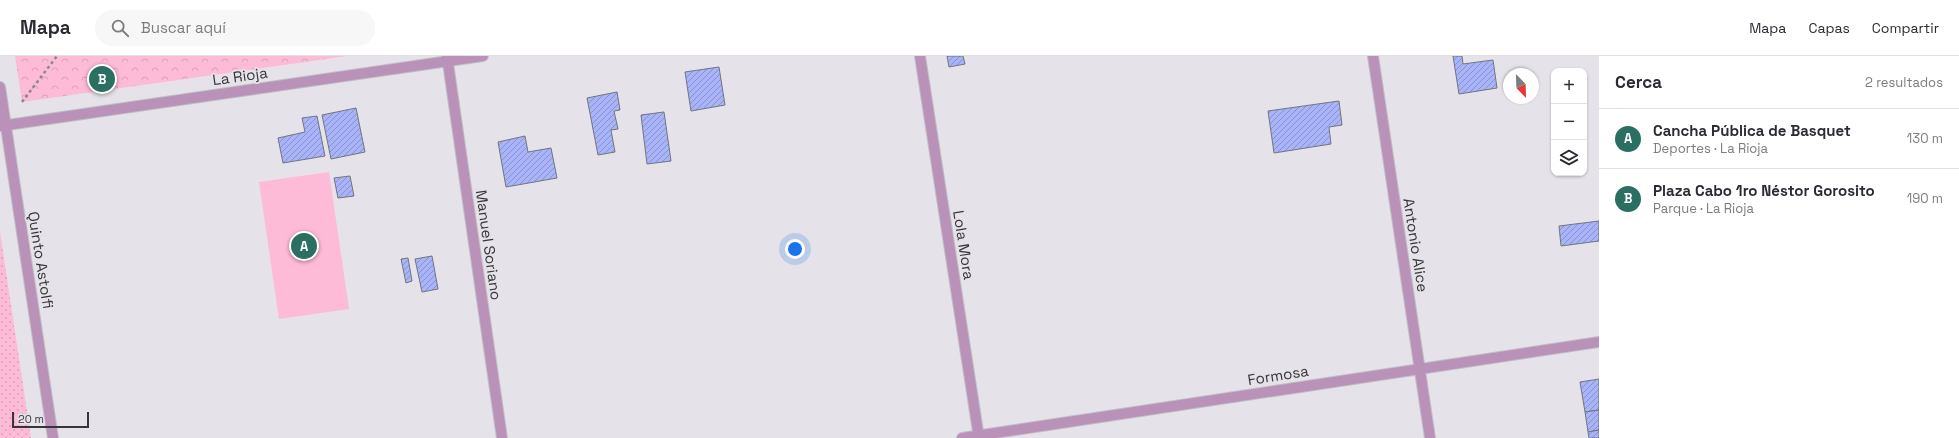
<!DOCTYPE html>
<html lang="es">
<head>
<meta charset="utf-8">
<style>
	:root { --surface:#fff; --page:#f7f7f7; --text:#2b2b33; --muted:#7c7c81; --line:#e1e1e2; --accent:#2b6f62 }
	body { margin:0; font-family:"Space Grotesk",sans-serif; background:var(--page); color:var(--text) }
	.controls { position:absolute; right:12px; top:12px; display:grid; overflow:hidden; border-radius:8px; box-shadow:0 1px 3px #0004 }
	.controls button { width:36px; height:36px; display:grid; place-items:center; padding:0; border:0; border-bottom:1px solid var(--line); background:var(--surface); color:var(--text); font:20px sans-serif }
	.compass { position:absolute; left:1503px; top:12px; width:36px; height:36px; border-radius:50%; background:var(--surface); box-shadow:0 1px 3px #0004; rotate:157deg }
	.scale { position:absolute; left:12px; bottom:10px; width:77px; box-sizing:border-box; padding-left:4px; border:2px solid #363538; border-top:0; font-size:11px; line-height:14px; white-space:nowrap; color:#363538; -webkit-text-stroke:3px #e5e2e9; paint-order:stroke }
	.you { position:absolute; left:795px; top:193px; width:14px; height:14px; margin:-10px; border:3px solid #fff; border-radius:50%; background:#1a73e8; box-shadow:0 0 0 6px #1a73e833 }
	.badge { display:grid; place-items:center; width:26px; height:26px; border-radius:50%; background:var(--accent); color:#fff; font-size:13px; font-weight:700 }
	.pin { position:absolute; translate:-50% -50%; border:2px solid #fff; box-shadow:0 1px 4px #0006 }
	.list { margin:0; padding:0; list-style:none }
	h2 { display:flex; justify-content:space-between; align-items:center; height:52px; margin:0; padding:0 16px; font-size:17px }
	h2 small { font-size:13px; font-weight:400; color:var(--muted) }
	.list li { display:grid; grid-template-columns:26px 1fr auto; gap:12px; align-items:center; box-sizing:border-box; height:60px; padding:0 16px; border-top:1px solid var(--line) }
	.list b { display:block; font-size:15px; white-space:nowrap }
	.list p { margin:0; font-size:13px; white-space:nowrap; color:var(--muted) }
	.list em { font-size:13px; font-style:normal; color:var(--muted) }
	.icon { flex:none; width:22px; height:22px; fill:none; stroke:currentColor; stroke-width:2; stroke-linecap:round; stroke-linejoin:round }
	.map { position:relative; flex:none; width:1599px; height:382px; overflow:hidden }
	header { display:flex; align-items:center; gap:24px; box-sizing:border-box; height:56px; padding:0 20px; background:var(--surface); border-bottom:1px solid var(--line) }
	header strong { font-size:19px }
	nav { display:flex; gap:22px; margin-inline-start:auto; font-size:14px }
	.search { width:280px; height:36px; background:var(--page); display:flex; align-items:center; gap:10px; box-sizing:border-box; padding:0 14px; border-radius:22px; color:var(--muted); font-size:15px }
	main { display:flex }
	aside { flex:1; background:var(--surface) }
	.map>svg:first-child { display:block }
	.grass { fill:url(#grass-dots) }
	.park { fill:url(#park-crowns) }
	.pitch { fill:#febbd7 }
	.building { fill:url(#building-hatch); stroke:#73757b }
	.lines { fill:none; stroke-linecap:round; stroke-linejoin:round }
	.minor-casing { stroke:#c2bfc6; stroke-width:12 }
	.path { stroke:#8b898e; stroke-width:2.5; stroke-dasharray:3 3; stroke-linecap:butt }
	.minor { stroke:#ba92b9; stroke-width:10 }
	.labels { text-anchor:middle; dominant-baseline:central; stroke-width:3.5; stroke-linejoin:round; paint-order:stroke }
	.street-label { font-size:15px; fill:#363538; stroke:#e5e2e9 }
</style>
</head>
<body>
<header>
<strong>Mapa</strong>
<div class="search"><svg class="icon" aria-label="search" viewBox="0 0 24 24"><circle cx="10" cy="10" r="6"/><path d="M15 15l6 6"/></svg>Buscar aquí</div>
<nav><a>Mapa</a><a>Capas</a><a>Compartir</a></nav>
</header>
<main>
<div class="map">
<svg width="1599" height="382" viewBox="0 0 1599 382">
	<defs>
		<pattern id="grass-dots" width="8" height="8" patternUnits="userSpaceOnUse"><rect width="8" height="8" fill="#febbd7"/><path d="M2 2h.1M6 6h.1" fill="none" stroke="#daa1b9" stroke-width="1.8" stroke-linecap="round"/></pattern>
		<pattern id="park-crowns" width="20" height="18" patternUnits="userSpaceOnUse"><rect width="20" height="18" fill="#febbd7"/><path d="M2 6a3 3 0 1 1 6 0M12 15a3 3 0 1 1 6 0" fill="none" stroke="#daa1b9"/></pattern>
		<pattern id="building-hatch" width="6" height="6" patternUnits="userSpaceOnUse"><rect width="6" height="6" fill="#a9b3f9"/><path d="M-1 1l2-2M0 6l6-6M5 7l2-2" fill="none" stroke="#8a92cb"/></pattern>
	</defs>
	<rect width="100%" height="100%" fill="#e5e2e9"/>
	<polygon class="grass" points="0,176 31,382 0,382"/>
	<polygon class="park" points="15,0 347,0 22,46"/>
	<polygon class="pitch" points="329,116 349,253 279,263 259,126"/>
	<g class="building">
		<polygon points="947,0 963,0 965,8 949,11"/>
		<polygon points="1453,0 1462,0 1463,8 1493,4 1497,32 1459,38"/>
		<polygon points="719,11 725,49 691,55 685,16"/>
		<polygon points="617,36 620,54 614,55 618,73 611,74 615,96 598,99 587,42"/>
		<polygon points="1339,45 1342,69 1329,71 1331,88 1274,97 1268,55"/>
		<polygon points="356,52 365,96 331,103 322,59"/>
		<polygon points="664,56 671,105 647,108 641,59"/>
		<polygon points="317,60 325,100 283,107 278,82 305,76 302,62"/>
		<polygon points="525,80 528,96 551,92 557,122 506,131 498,86"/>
		<polygon points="350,120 354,140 338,142 334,122"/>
		<polygon points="1599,165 1599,185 1561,190 1559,170"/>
		<polygon points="432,200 438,233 422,236 415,203"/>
		<polygon points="408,202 412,225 406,227 401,203"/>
		<polygon points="1599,323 1599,354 1585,356 1580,326"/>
		<polygon points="1599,354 1599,374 1588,376 1585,356"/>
		<polygon points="1599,374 1599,382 1589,382 1588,376"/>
	</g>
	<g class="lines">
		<g class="minor-casing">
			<g id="minor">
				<polyline points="447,0 502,382"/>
				<polyline points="920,0 979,382"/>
				<polyline points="1373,0 1430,382"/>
				<polyline points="0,31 53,382"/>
				<polyline points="0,70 483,0"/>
				<polyline points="962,382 1599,286"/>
			</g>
		</g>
		<polyline class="path" points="22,46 57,0"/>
		<use href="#minor" class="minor"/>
	</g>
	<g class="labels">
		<g class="street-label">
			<text transform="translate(240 20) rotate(-8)">La Rioja</text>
			<text transform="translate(489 189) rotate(82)">Manuel Soriano</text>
			<text transform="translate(964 189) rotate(81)">Lola Mora</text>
			<text transform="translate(1416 189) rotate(81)">Antonio Alice</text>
			<text transform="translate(41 204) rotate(81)">Quinto Astolfi</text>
			<text transform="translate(1278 319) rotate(-9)">Formosa</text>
		</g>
	</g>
</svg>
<div class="controls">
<button>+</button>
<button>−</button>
<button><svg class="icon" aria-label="layers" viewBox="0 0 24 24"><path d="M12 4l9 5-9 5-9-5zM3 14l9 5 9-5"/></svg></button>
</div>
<svg class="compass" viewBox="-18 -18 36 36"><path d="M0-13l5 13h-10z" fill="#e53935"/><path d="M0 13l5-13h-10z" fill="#7c7c81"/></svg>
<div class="scale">20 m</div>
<div class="you"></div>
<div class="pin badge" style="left:304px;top:190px">A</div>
<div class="pin badge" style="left:102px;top:23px">B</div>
</div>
<aside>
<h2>Cerca<small>2 resultados</small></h2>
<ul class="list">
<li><span class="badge">A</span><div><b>Cancha Pública de Basquet</b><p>Deportes · La Rioja</p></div><em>130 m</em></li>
<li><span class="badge">B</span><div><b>Plaza Cabo 1ro Néstor Gorosito</b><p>Parque · La Rioja</p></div><em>190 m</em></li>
</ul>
</aside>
</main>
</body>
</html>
